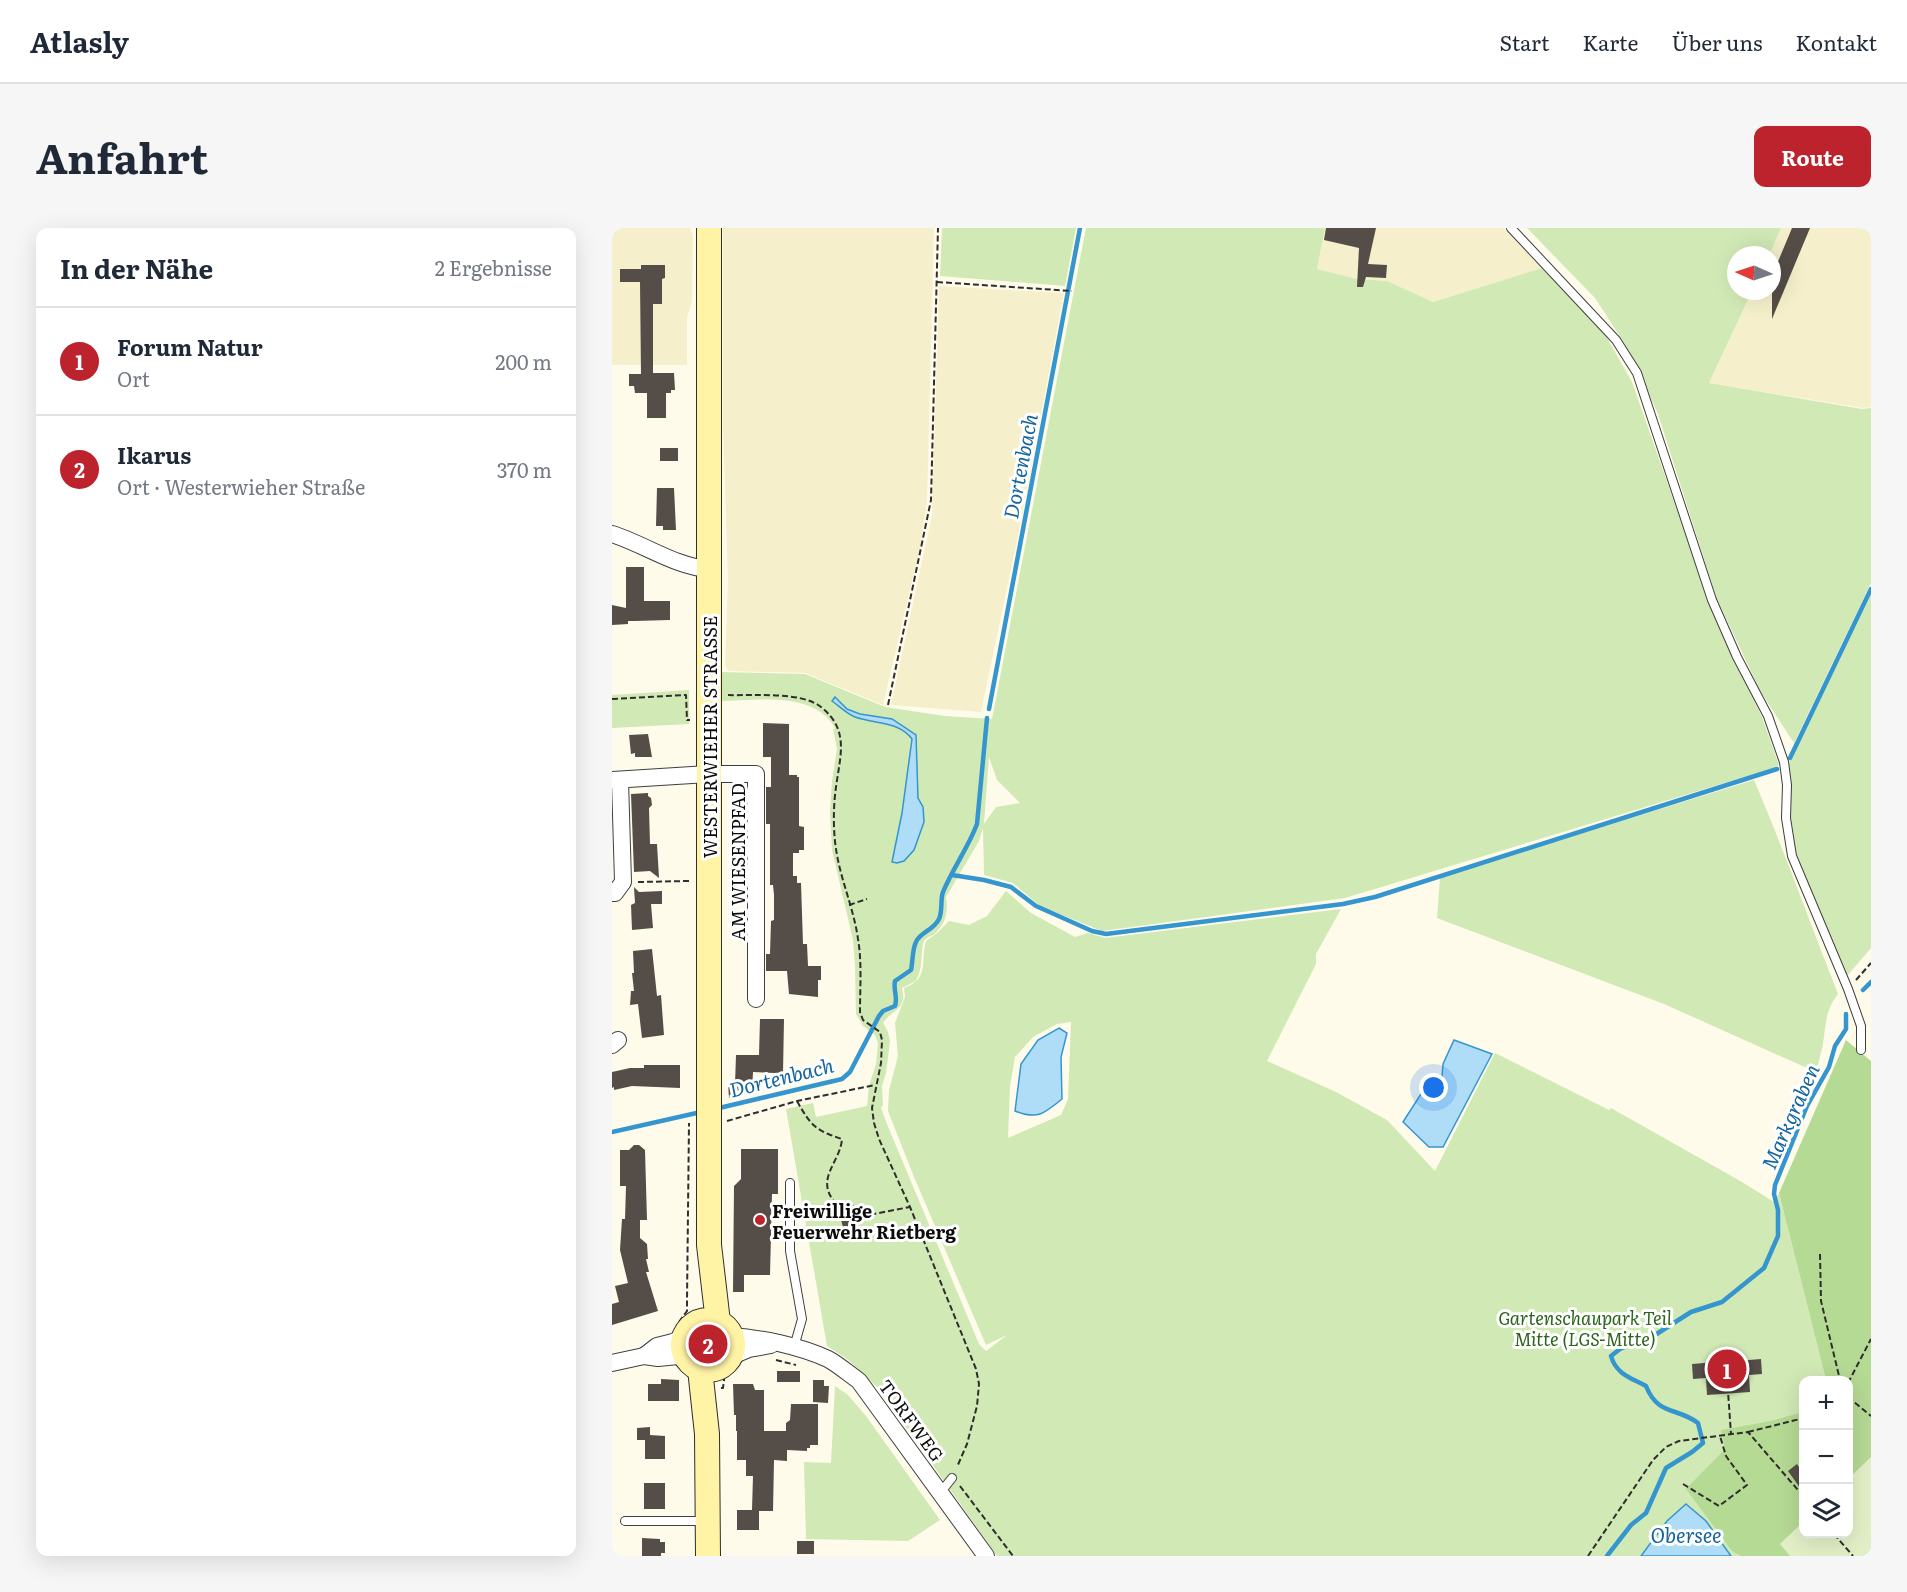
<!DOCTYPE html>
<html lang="de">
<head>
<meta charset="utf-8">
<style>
	:root { --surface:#fff; --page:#f6f6f7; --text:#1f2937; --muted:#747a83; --line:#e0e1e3; --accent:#bd232d }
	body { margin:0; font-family:Literata,serif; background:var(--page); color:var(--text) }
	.controls { position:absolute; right:18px; bottom:18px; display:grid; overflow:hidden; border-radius:12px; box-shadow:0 6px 24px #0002 }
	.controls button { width:54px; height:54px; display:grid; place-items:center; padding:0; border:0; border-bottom:2px solid var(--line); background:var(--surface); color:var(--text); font:30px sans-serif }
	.compass { position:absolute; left:1115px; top:18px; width:54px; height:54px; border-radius:50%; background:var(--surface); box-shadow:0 6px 24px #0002; rotate:273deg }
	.you { position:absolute; left:822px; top:860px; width:21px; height:21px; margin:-15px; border:4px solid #fff; border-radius:50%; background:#1a73e8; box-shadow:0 0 0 9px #1a73e833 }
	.badge { display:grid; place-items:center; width:39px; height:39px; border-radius:50%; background:var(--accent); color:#fff; font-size:20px; font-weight:700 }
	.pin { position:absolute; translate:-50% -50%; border:3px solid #fff; box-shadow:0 2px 6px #0006 }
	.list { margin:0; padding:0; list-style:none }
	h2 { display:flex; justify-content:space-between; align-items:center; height:78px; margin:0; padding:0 24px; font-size:26px }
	h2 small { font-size:20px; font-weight:400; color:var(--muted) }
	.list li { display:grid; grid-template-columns:39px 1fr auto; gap:18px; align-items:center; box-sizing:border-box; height:108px; padding:0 24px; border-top:2px solid var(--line) }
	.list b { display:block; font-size:22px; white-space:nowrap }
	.list p { margin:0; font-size:20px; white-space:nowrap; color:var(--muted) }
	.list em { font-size:20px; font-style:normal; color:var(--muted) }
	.icon { flex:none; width:33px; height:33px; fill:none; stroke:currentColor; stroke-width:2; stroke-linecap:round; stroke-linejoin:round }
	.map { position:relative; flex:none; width:1259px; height:1328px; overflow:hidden; border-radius:12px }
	header { display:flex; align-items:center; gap:36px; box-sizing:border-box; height:84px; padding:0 30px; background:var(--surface); border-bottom:2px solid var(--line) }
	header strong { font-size:28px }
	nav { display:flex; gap:33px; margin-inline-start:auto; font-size:21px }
	.intro { display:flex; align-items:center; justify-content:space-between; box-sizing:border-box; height:144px; padding:0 36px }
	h1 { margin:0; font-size:42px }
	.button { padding:15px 27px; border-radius:12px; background:var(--accent); color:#fff; font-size:21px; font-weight:700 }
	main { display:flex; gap:36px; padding:0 36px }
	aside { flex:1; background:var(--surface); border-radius:12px; box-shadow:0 6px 24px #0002 }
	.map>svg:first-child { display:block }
	.farmland { fill:#f5f0cb }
	.green { fill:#d1e9b5; fill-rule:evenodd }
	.forest { fill:#b5da94 }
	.pitch { fill:#e3f0c7 }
	.water { fill:#afddf7; stroke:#3595cf; stroke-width:1.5 }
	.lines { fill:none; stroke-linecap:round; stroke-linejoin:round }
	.stream { stroke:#3595cf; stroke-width:4.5 }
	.building { fill:#554d48 }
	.lane-casing { stroke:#3f3f3f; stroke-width:10 }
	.street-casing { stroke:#3f3f3f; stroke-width:18 }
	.secondary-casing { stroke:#2e2e2e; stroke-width:26 }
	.path { stroke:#2e2e2e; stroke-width:2; stroke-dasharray:6 3; stroke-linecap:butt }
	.lane { stroke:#fff; stroke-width:8 }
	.street { stroke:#fff; stroke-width:16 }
	.secondary { stroke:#fff3a6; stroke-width:24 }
	.poi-dot { fill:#bd232d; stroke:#fff; stroke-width:2 }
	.labels { text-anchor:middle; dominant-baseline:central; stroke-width:6; stroke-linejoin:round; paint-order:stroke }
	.street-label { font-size:18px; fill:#0c0c0c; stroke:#fff }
	.poi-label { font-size:18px; font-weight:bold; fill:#0c0c0c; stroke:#fff; text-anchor:start }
	.park-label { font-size:18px; font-style:italic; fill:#2c641c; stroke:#fff }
	.water-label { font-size:20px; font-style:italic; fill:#14659f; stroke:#fff }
</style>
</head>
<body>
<header>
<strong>Atlasly</strong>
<nav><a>Start</a><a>Karte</a><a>Über uns</a><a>Kontakt</a></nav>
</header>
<div class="intro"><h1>Anfahrt</h1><a class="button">Route</a></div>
<main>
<aside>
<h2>In der Nähe<small>2 Ergebnisse</small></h2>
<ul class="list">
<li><span class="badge">1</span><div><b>Forum Natur</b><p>Ort</p></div><em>200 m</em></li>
<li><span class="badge">2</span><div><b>Ikarus</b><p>Ort · Westerwieher Straße</p></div><em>370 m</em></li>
</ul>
</aside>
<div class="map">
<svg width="1259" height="1328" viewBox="0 0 1259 1328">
	<rect width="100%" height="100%" fill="#fffbeb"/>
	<g class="farmland">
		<polygon points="0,0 78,0 81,7 80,73 75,90 75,137 0,137"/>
		<polygon points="111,0 322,0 315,274 308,319 271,477 193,445 117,443 113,438 116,352 111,197"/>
		<polygon points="713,0 892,0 930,40 821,74 775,53 745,51 705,41"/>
		<polygon points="1169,0 1259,0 1259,179 1251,180 1097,155 1140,63 1160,63 1160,27 1157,27"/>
		<polygon points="327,58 452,65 407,303 369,484 279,477 320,287"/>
	</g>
	<g class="green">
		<polygon points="330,0 464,0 453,58 328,48"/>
		<path d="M 474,0 L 713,0 L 705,41 L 745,51 L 775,53 L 821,74 L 930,40 L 963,74 L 994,108 L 1020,154 L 1097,373 L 1150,489 L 1167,537 L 1159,541 L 733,670 L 490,703 L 428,678 L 401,655 L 372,647 L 371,600 L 367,613 L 334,669 C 337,683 333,698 321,707 C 316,710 312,710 311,716 C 308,731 312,736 304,753 L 290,760 C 295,783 281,780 271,795 L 276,804 L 278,813 L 274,845 L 270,858 L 271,877 L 269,880 L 277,901 L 367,1116 L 374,1123 L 395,1107 L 374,1117 L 302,949 L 276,883 L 277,862 L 286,828 L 283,795 L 293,769 L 292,760 C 318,751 308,733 314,713 L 325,705 L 337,693 L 357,697 L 375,688 L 394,663 L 419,685 L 463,709 L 476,705 L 493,710 L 729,681 L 704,726 L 704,736 L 655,833 L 724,864 L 775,892 L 823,943 L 883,825 L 997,882 L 999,880 L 1130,954 L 1162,974 L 1167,965 L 1214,1152 L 1192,1152 L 1192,1306 L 1236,1306 L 1259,1328 L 1119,1328 L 1094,1293 L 1055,1293 L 1029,1328 L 385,1328 L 267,1161 L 235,1131 L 215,1118 L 174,881 L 201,875 L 204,889 L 255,878 L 257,858 L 264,836 L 266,815 L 263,807 L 251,798 L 244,786 L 243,738 L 241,712 L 220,622 L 218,585 L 220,553 L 225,521 L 221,501 L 223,500 C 202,462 144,473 107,473 L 107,444 L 193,446 L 273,479 L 333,488 L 380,491 ZM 223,469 L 235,481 L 248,486 L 280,491 L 304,507 L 306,570 L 311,579 C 308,596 305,640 280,634 L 290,585 L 300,511 C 287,493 263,496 243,489 C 235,486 227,478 220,473 ZM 377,529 L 385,552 L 408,575 L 384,579 L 372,596 ZM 459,794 L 456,871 L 449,887 L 396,910 L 398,858 L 403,829 L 421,809 L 445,796 Z"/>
		<polygon points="915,0 1169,0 1157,27 1124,27 1124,63 1140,63 1097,155 1250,181 1259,180 1259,355 1182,515 1148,463 1104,369 1046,186 1027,144 1009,110 983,70"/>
		<polygon points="1259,367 1259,720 1235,748 1182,626 1178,589 1177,535"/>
		<polygon points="77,462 77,496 0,500 0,467"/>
		<path d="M 1142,552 C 1172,622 1198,695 1226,766 C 1213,783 1214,796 1211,816 C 1209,826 1206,835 1204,844 L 1052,776 L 825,690 L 828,649 Z"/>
		<circle cx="95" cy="1117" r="13"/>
		<polygon points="223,1158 236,1167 254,1188 328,1292 296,1313 194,1311 192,1234 219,1235"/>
	</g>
	<polygon class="forest" points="1234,812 1259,833 1259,1328 1129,1328 1120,1323 1074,1261 1113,1221 1109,1202 1159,1193 1191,1184 1192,1306 1236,1306 1236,1152 1214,1152 1167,965"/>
	<polygon class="pitch" points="1259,1229 1259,1328 1178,1328 1168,1316 1191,1294 1192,1306 1236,1306 1237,1250"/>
	<g class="water">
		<path d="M 223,469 L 235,481 L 248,486 L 280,491 L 304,507 L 306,570 L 311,579 L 312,594 L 302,622 L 292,633 L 285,635 L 280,634 L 290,585 L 300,511 C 287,493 263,496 243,489 C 235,486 227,478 220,473 Z"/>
		<path d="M 447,800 L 455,805 L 449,829 L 450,871 C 432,886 425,892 403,883 L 409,836 L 426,812 Z"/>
		<polygon points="842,812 880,826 831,919 817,919 791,894 814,858 830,849 831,836"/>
		<polygon points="1074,1276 1094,1293 1119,1328 1029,1328 1055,1293"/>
	</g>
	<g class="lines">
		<g class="stream">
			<polyline points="377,481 468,0"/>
			<polyline points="1178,530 1259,361"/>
			<polyline points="340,647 372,652 399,659 424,678 480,703 494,706 731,676 763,669 1165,541"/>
			<polyline points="1251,762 1259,754"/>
			<path d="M 103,881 L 230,851 L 238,844 L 267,788 L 271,783 L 283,778 C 286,769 281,762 283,753 L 299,742 C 301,733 300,722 304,714 C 308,704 321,703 327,691 C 331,682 328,672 331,664 C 341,640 356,620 365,596 L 375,490"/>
			<polyline points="0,904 89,884"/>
			<path d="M 995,1328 L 1019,1297 L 1034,1285 L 1054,1240 L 1080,1224 L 1091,1215 L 1086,1195 C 1065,1179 1046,1188 1034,1158 C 1019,1150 1004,1146 999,1128 L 1008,1121 L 1043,1107 L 1079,1084 L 1110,1074 L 1152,1040 L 1166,1008 L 1166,982 L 1162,966 L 1163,957 L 1195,878 L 1217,839 L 1223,818 L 1234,801 L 1234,786"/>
		</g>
	</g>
	<g class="building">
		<polygon points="714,0 764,0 756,36 775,37 774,50 754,49 751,59 745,59 747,20 712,12"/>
		<polygon points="1180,0 1198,0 1160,91 1160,48"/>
		<polygon points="29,37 53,37 53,50 50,51 50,76 41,76 41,145 62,145 63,162 59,162 59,165 54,165 54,190 35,190 35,165 23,165 22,158 17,158 17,146 29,146 28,54 8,54 8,41 29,41"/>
		<rect x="48" y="220" width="18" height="13"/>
		<polygon points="45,260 62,260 64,302 51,302 51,298 44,298"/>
		<polygon points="14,339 32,339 32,373 58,373 58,392 23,393 16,393 16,396 0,397 0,377 14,380"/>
		<polygon points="151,495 177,496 177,547 185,547 185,549 187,549 187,598 192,599 192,622 187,622 187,625 181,625 181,648 185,648 185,655 189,655 191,716 195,716 196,738 209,738 209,752 206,752 206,769 177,766 175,743 154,743 154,726 158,726 159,693 162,692 162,667 161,657 158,657 158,596 154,596 154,559 159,559 159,529 151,529"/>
		<polygon points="36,506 40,529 23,529 23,525 19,526 17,507"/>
		<polygon points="36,565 36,568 39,570 40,577 37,580 38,616 45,616 47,650 38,643 22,644 19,566"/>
		<polygon points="22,659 27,664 50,663 50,676 39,676 41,700 20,702 19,677 23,675"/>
		<polygon points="40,721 45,768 49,767 52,807 30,810 26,776 18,777 19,763 22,763 20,745 22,745 21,723"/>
		<polygon points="148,791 172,791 171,845 174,845 174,856 163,859 163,845 141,844 140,865 117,870 116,855 123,856 124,827 147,827"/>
		<polygon points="32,837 68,837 68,860 20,858 2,862 2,859 0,860 0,844 18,840 32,840"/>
		<polygon points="22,917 27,917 33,922 35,992 28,992 28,1010 35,1016 36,1031 34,1031 37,1044 34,1044 46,1083 0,1097 0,1076 7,1074 3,1058 16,1055 8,1022 10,991 13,991 14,958 8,958 8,922 17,922"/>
		<polygon points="129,921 166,921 166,966 160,966 158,1047 132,1047 132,1064 121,1064 122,958 129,951"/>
		<polygon points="238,982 244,1003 233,1006 227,985"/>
		<polygon points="1125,1127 1125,1133 1149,1131 1150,1146 1137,1147 1138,1164 1095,1167 1094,1150 1081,1151 1080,1136 1104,1134 1103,1129"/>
		<rect x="165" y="1143" width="23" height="11"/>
		<polygon points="49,1151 67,1152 67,1173 36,1173 36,1156 49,1156"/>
		<polygon points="201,1152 212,1152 212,1158 217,1158 216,1175 201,1174"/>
		<polygon points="121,1156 141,1156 143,1162 152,1162 152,1203 174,1203 174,1195 178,1192 179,1176 206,1176 206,1217 198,1217 198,1220 195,1220 195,1223 175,1222 175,1233 162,1232 161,1283 147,1283 147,1302 125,1302 125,1282 140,1282 141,1248 134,1248 134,1232 125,1232 125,1203 124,1203 124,1187 122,1187"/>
		<polygon points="38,1199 38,1207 53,1208 53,1231 33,1231 33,1212 25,1212 25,1200"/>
		<polygon points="1185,1236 1191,1245 1191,1264 1176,1243"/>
		<rect x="32" y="1255" width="21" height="26"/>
		<polygon points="30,1310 48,1311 48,1314 53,1314 53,1325 49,1325 49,1328 30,1328"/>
		<rect x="185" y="1313" width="17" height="13"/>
	</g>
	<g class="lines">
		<g class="lane-casing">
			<g id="lane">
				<polyline points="899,0 1004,112 1025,145 1100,372 1125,429 1156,488 1172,534 1175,557 1174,590 1180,628 1236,761 1249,798 1249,822"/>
				<polyline points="178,955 178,1023 190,1091 182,1119"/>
				<polyline points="328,1265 340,1250"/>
				<polyline points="13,1293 93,1293"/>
			</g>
		</g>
		<g class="street-casing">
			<g id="street">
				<path d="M 0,306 C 32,316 64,339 97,341"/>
				<polyline points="0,552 96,546 144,546 144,771"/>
				<polyline points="0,665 3,665 11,654 8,552"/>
				<polyline points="0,817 6,812"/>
				<path d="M 119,1108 C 149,1110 188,1118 216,1131 C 227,1137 237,1146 247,1153 L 374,1328"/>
				<polyline points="32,1128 45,1118 61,1114 73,1108"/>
				<polyline points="118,1129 137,1121 159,1117"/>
				<polyline points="0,1135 32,1128 46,1130 66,1128 75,1131"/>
			</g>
		</g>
		<g class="secondary-casing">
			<g id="secondary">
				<polyline points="97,0 97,1017 106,1094"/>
				<circle cx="96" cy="1117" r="25"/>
				<polyline points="88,1141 95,1206 96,1328"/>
			</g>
		</g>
		<g class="path">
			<polyline points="325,54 460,63"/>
			<path d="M 116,467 C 141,468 189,463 209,479 C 238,502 228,528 224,559 C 221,580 221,606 225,627 C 230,655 242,682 246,711 C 250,734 248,760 248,784 L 251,792 L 268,804 L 270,812 L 269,835 L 260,880 L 262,895 L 267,911 L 298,979 L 364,1141 L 367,1156 L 365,1178 L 355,1216 L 345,1239"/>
			<polyline points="0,471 74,467 75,492 78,492"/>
			<polyline points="276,477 319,272 326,0"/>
			<polyline points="26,654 77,653"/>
			<polyline points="237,677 255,671"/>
			<polyline points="1244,752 1259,735"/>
			<path d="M 185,873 C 199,898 203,902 230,911 C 228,936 201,951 225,977 L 243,978 L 251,988 L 298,979"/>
			<polyline points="115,893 185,873 263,857"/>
			<polyline points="1208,1026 1209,1073 1228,1152"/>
			<polyline points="67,1094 75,1083 75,1073 77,895"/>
			<polyline points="164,1132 184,1137"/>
			<polyline points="1115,1149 1119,1206"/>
			<polyline points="1236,1155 1259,1111"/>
			<polyline points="109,1160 111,1160 113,1144"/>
			<polyline points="1236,1169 1259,1188"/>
			<polyline points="1136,1204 1192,1190"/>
			<polyline points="1071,1256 1107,1278 1135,1257 1114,1228 1108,1208"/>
			<polyline points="348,1258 401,1328"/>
			<polyline points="1222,1306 1241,1328"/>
			<polyline points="976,1328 1041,1232 1054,1219 1067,1213 1136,1204 1192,1269"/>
		</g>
		<use href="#lane" class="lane"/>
		<use href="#street" class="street"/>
		<use href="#secondary" class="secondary"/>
	</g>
	<circle class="poi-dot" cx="148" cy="992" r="6"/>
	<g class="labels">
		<g class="street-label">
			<text transform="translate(97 509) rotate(-90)">WESTERWIEHER STRASSE</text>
			<text transform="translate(125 634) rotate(-90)">AM WIESENPFAD</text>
			<text transform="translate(300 1192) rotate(54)">TORFWEG</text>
		</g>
		<g class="poi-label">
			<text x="160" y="982">Freiwillige<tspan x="160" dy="21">Feuerwehr Rietberg</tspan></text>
		</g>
		<g class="park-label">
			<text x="973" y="1089">Gartenschaupark Teil<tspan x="973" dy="21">Mitte (LGS-Mitte)</tspan></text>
		</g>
		<g class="water-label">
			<text transform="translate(407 238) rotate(-79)">Dortenbach</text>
			<text transform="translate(169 848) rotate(-14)">Dortenbach</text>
			<text transform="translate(1177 888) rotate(-66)">Markgraben</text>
			<text x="1074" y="1306">Obersee</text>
		</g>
	</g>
</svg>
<div class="controls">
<button>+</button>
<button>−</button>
<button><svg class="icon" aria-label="layers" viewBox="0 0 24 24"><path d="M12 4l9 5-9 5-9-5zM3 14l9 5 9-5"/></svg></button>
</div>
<svg class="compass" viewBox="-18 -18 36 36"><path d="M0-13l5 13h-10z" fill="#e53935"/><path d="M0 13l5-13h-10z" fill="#747a83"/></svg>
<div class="you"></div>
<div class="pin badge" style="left:1115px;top:1141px">1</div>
<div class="pin badge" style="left:96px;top:1116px">2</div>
</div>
</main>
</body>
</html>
